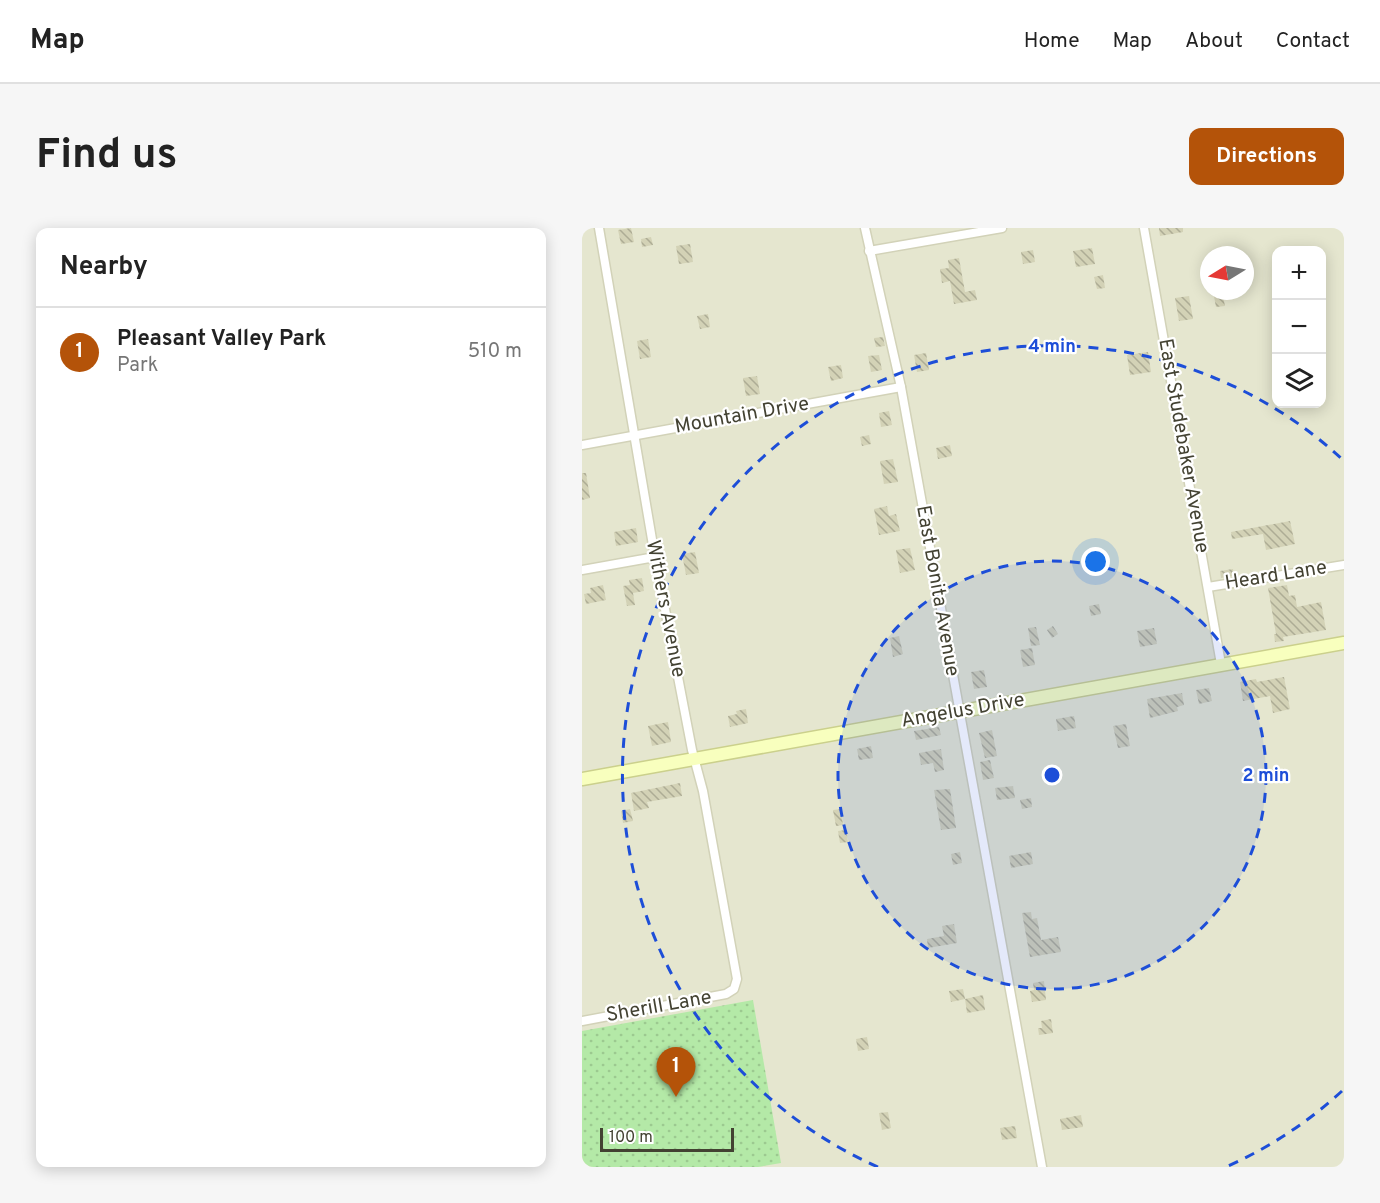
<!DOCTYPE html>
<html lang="en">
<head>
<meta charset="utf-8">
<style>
	:root { --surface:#fff; --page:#f6f6f6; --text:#222; --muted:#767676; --line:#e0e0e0; --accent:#b45309 }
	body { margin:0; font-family:Overpass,sans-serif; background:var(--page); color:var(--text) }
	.controls { position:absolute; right:18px; top:18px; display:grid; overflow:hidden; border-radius:12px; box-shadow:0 3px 15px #0003 }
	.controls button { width:54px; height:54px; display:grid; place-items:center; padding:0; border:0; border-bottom:2px solid var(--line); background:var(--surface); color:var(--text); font:30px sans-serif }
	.compass { position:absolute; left:618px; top:18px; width:54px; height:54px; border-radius:50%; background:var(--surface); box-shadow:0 3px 15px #0003; rotate:260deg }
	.scale { position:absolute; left:18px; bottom:15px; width:134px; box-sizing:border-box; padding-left:6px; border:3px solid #434232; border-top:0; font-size:16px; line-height:21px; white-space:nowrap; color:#434232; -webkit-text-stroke:4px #fff; paint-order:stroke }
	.you { position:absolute; left:514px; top:334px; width:21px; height:21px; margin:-15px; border:4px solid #fff; border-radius:50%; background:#1a73e8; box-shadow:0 0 0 9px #1a73e833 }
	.badge { display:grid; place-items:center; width:39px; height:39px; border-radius:50%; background:var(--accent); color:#fff; font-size:20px; font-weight:700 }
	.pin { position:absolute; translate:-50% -50px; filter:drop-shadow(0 2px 3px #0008) }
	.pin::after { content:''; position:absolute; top:32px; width:21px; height:18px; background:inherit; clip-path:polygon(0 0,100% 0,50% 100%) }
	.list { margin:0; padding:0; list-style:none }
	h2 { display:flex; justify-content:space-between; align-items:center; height:78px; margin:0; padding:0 24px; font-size:26px }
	h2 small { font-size:20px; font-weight:400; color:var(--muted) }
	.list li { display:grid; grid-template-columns:39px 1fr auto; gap:18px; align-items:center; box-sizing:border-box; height:90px; padding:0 24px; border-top:2px solid var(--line) }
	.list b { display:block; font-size:22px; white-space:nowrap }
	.list p { margin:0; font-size:20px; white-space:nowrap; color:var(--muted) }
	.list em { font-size:20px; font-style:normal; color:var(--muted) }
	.icon { flex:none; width:33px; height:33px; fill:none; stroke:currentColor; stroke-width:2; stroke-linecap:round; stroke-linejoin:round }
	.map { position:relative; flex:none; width:762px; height:939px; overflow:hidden; border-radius:12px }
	header { display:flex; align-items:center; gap:36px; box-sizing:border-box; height:84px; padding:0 30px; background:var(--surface); border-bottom:2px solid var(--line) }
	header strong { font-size:28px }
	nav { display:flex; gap:33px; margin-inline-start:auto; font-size:21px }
	.intro { display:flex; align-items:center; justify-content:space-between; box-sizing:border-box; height:144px; padding:0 36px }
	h1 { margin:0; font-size:42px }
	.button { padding:15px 27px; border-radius:12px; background:var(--accent); color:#fff; font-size:21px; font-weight:700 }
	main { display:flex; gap:36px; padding:0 36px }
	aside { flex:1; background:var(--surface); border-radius:12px; box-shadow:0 3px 15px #0003 }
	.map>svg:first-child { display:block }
	.residential { fill:#e5e6cf; fill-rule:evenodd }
	.park { fill:url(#park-dots) }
	.building { fill:url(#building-back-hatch) }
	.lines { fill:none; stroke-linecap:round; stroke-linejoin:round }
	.street-casing { stroke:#d2d2b8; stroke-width:11 }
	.secondary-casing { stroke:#cbd08c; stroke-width:15 }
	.street { stroke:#fff; stroke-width:8 }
	.secondary { stroke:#f8ffbe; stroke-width:12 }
	.ring { fill:none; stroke:#1d4ed8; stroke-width:3; stroke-dasharray:10 8 }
	.labels { text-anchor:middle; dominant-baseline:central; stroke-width:4.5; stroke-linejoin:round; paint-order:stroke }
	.street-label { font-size:20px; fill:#434232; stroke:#fff }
	.centre { fill:#1d4ed8; stroke:#fff; stroke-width:3 }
	.ring-label { font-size:18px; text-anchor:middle; font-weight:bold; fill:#1d4ed8; stroke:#fff; stroke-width:4.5; stroke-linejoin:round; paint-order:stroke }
</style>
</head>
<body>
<header>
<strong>Map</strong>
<nav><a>Home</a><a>Map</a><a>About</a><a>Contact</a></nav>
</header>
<div class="intro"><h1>Find us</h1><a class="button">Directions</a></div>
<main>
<aside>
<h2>Nearby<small></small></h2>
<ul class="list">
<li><span class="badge">1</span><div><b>Pleasant Valley Park</b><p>Park</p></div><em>510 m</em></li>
</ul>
</aside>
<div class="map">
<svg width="762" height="939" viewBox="0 0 762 939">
	<defs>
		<pattern id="park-dots" width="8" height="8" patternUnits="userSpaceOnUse" patternTransform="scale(1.5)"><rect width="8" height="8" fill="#b4e9a7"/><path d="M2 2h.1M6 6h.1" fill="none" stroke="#9cc990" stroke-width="1.8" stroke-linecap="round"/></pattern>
		<pattern id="building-back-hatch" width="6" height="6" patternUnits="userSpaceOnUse" patternTransform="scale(1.5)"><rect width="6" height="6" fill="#d3d2b6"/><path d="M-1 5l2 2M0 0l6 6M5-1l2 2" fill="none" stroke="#adac95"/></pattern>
	</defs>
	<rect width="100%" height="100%" fill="#f1f2e1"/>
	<path class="residential" d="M 0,0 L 762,0 L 762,939 L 0,939 ZM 694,22 L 740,22 L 740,176 L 694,176 ZM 627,27 L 663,27 L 663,63 L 627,63 Z"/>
	<polygon class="park" points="171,772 199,935 176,939 0,939 0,803"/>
	<g class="building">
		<polygon points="49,0 52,14 39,16 36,2"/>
		<polygon points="577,0 601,0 601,4 578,8"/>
		<polygon points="69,9 71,17 60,19 59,11"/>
		<polygon points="108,16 111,34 97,36 94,18"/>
		<polygon points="510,20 513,36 494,39 491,23"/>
		<polygon points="451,22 453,34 441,36 439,24"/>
		<polygon points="377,30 383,64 393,62 395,72 372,76 368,53 360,55 358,41 367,40 366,32"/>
		<polygon points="521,47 523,60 515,61 512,49"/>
		<polygon points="631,63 640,63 643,78 634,79"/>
		<polygon points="607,68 611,91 597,93 593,70"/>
		<polygon points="126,86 128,99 118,101 115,88"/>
		<polygon points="301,109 303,118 294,119 292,110"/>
		<polygon points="66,111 69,129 58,131 55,113"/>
		<polygon points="566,124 569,144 548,147 545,127"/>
		<polygon points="344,125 347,142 335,144 332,127"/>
		<polygon points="297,127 300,142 289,144 286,128"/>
		<polygon points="259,137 261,150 249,153 246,139"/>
		<polygon points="175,148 178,166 164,168 161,150"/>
		<polygon points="307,183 310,197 299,199 297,185"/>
		<polygon points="287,207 289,216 280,218 278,209"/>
		<polygon points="368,217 370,228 356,231 354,220"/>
		<polygon points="311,231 316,254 302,256 298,233"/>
		<polygon points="0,245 4,245 8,270 0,272"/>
		<polygon points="305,278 307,288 314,286 318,303 297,307 292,281"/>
		<polygon points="708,293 713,316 684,322 681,306 650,311 649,304"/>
		<polygon points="54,300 56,314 34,318 32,304"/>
		<polygon points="328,320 333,342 318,345 314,322"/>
		<polygon points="113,324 117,345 104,347 100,326"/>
		<polygon points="651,341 652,348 639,350 638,343"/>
		<polygon points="60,350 62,363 51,365 53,377 45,378 41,358 48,357 47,352"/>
		<polygon points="21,357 24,372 4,376 2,366 9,365 8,360"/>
		<polygon points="705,357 707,368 713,367 715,379 739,374 744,402 701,409 702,413 693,414 692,406 694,406 686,360"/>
		<polygon points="517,376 519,386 509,388 507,378"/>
		<polygon points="471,398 476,406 470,410 465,402"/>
		<polygon points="454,399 458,417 449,418 446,400"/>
		<polygon points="572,400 575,416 558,419 555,403"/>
		<polygon points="317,408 321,426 311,429 308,410"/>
		<polygon points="450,420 453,437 441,439 438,422"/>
		<polygon points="402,442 405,459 392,461 389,444"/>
		<polygon points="702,449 708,481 691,485 688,468 661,473 658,454 674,451 675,454"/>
		<polygon points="627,460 630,473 617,476 614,462"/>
		<polygon points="600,465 602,477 595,479 596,483 568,490 565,471"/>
		<polygon points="164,481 166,495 148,499 146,488 155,486 154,483"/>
		<polygon points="492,488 494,500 476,503 474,491"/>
		<polygon points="86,494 89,514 70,518 66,498"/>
		<polygon points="544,496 548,518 536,520 531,498"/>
		<polygon points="357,499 359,507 334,512 332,503"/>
		<polygon points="410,502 415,528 403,530 397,505"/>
		<polygon points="289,518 291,530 277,532 275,521"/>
		<polygon points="359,521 362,542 353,544 351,535 339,537 337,525"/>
		<polygon points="408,532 412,550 401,552 398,534"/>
		<polygon points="98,555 100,568 65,574 67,580 52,583 49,565"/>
		<polygon points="431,558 433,570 415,572 413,560"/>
		<polygon points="368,561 374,600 359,602 352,562"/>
		<polygon points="449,570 450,579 440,581 438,572"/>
		<polygon points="48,581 51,593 41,595 39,583"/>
		<polygon points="259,581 261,597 254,598 251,582"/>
		<polygon points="264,602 266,614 258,615 256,603"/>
		<polygon points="378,624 380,635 371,637 369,626"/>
		<polygon points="449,624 451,636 429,640 427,628"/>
		<polygon points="449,684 450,691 455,690 459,712 476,709 479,724 448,729 440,685"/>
		<polygon points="372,696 375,715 346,720 345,711 362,708 360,698"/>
		<polygon points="462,753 464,772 450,774 448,763 452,762 451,755"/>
		<polygon points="381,761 383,771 369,774 367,763"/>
		<polygon points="401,767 403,782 385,785 383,771"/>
		<polygon points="469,791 471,805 457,807 456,800 460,800 459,793"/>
		<polygon points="285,809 287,821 276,823 274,811"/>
		<polygon points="306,884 309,900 300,902 297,885"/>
		<polygon points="499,887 501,899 480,902 478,891"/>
		<polygon points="433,898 435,910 420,912 418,900"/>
	</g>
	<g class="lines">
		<g class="street-casing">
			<g id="street">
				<polyline points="283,0 319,159 460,939"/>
				<polyline points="562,0 639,436"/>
				<polyline points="287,23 420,0"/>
				<polyline points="0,217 319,159"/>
				<polyline points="0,342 73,329"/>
				<polyline points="626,359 762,337"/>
				<polyline points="0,793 144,766 152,761 155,751 121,563 110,522 73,329 17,0"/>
			</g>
		</g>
		<g class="secondary-casing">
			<polyline id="secondary" points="0,551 762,415"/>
		</g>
		<use href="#street" class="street"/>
		<use href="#secondary" class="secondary"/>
	</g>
	<circle cx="470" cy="547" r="214" fill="#1d4ed8" fill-opacity=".12"/>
	<g class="ring">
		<circle cx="470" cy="547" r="214"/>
		<path d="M760 863A429 429 0 0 1 644 939M296 939A429 429 0 1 1 760 231"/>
	</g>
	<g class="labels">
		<g class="street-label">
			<text transform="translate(160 188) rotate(-10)">Mountain Drive</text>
			<text transform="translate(601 218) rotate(80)">East Studebaker Avenue</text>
			<text transform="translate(694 348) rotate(-9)">Heard Lane</text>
			<text transform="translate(355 363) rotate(80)">East Bonita Avenue</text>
			<text transform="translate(83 381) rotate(79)">Withers Avenue</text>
			<text transform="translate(381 483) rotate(-10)">Angelus Drive</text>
			<text transform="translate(77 779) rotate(-10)">Sherill Lane</text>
		</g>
	</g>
	<circle cx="470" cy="547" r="9" class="centre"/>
	<g class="ring-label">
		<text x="470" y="124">4 min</text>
		<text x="684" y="553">2 min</text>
	</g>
</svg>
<div class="controls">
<button>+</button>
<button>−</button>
<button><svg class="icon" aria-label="layers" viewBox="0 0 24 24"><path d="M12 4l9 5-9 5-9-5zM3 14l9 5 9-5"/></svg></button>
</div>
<svg class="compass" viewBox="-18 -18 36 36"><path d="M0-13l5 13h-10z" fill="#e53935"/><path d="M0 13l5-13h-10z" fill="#767676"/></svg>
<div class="scale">100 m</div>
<div class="you"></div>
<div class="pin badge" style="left:94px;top:869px">1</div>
</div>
</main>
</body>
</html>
